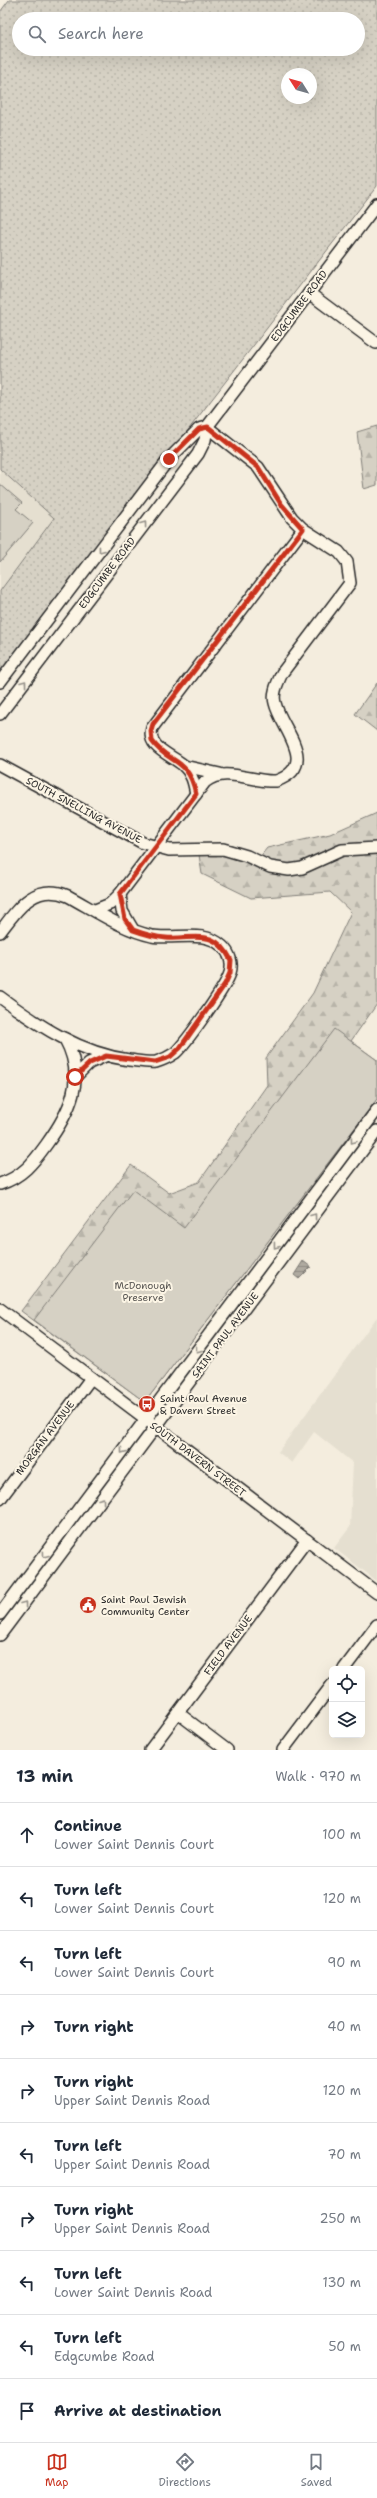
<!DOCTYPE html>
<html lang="en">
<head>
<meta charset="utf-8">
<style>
	:root { --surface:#fff; --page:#f2f2f3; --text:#1f2937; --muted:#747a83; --line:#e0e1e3; --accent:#c8321e }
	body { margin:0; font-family:"Shantell Sans",sans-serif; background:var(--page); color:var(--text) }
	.controls { position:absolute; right:12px; bottom:12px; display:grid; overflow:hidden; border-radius:6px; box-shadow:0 4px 16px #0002 }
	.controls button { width:36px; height:36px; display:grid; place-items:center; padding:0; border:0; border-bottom:1px solid var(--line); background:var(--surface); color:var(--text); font:20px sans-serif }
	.compass { position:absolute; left:281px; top:68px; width:36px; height:36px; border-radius:50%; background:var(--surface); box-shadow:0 4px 16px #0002; rotate:307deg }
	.stop { position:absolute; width:12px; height:12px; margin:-9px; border:3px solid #c8321e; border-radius:50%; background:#fff }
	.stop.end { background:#c8321e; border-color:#fff; box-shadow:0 1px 4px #0008 }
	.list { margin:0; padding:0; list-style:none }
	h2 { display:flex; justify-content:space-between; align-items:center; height:52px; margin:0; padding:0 16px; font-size:17px }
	h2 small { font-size:13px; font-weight:400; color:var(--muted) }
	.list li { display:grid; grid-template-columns:26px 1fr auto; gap:12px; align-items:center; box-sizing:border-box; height:64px; padding:0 16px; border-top:1px solid var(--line) }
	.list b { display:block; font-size:15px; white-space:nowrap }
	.list p { margin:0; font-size:13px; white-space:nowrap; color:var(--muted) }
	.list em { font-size:13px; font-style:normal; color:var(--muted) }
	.icon { flex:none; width:22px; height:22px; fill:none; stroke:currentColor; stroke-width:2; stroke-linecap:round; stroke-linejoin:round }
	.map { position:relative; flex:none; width:377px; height:1750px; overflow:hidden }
	.search { position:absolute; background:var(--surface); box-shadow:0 4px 16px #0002; left:12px; right:12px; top:12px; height:44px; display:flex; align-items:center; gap:10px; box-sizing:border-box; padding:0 14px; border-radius:22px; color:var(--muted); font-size:15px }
	.sheet { height:692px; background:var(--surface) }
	nav { display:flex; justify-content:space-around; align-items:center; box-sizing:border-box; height:56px; border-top:1px solid var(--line); background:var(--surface); font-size:11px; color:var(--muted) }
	nav a { display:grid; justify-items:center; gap:2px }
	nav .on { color:var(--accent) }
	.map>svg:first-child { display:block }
	.built { fill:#e5dfd0 }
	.grass { fill:url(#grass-dots); stroke:#807e78; fill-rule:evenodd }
	.forest { fill:url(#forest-firs); stroke:#807e78 }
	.green { fill:#d6d1c4; stroke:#807e78 }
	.water { fill:url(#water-rules); stroke:#7a7771 }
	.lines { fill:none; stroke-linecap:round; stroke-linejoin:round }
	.minor-casing { stroke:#2b2b2b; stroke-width:14 }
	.minor { stroke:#fcf5e5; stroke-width:11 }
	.oneway { stroke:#949088 }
	.route { stroke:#c8321e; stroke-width:5 }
	.labels { text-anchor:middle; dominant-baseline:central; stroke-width:4; stroke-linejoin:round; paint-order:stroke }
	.street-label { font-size:10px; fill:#2b2b2b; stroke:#fcf5e5 }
	.park-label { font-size:10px; fill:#565451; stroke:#fcf5e5 }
	.poi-label { font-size:10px; fill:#2b2b2b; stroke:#fcf5e5; text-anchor:start }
</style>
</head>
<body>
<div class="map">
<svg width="377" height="1750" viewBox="0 0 377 1750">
	<defs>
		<pattern id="grass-dots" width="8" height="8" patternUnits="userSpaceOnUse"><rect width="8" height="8" fill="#d6d1c4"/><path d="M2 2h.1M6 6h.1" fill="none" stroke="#b8b4a9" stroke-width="1.8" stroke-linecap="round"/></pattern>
		<pattern id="forest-firs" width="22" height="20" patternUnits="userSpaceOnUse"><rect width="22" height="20" fill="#d6d1c4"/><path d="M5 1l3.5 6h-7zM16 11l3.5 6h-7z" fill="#b8b4a9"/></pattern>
		<pattern id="water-rules" width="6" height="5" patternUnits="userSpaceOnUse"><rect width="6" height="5" fill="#afaaa0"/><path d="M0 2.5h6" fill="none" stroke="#8f8b83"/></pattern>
	</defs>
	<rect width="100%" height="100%" fill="#f4edde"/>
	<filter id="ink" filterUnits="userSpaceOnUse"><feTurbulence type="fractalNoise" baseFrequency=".025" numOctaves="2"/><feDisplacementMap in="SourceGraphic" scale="8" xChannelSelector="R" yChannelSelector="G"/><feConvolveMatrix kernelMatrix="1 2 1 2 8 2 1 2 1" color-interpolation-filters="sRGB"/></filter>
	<g filter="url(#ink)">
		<g class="built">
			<polygon points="0,469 54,518 0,591"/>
			<polygon points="377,1317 377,1581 334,1548 350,1527 353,1463 314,1432 292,1463 278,1452"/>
		</g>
		<path class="grass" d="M 9,0 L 377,0 L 377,186 L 0,673 L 0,591 L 54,518 L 0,469 L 0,12 ZM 19,19 L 358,19 L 358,49 L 19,49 ZM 287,74 L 311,74 L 311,98 L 287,98 Z"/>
		<g class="forest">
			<polygon points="377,426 377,485 364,489 357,432"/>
			<polygon points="377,683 377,731 355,714"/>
			<polygon points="377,813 377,844 288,866 259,858 267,848 330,834"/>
			<polygon points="377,852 377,1004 351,1041 377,1060 377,1099 145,1402 21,1311 131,1165 169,1193 199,1182 267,1085 266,1058 313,993 351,912 330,892 251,898 202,874 199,855 236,856 271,873 289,874 346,854"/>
		</g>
		<g class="green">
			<polygon points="0,484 22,503 16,509 33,523 0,562"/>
			<polygon points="334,1029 377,1060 377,1099 145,1402 34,1320 133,1190 184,1228"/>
		</g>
		<polygon class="water" points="303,1261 311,1267 299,1279 294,1275"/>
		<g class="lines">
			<g class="minor-casing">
				<g id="minor">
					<polyline points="309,293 376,343"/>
					<polyline points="0,682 169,459 199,429 207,427"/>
					<polyline points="0,714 198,454 205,440 207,427 377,204"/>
					<polyline points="0,765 143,843 169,850 223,849 247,856 270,867 289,870 302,868 342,850 377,848"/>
					<polyline points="184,766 220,774"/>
					<path d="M 196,794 C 194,783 192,773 183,765 C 172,755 146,748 152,728 L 303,529"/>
					<polyline points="120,894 122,911 132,928"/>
					<path d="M 95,910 L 110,904 L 120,894 L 205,782 C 225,765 253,783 276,781 C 321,765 281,729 275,703 C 272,693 278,682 282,673 L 350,583 L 347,562 L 339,552 L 303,529 L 292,518 L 258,467 L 207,427"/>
					<path d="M 0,932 C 18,908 35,882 68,896 C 94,910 123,930 152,936 C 175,940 204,929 222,946 C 230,953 233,964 230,973 C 226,987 186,1043 175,1053 C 169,1057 163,1060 156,1062 C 147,1063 138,1061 129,1060 C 80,1053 39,1026 0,997"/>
					<polyline points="75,1077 89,1063 105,1056"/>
					<path d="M 0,1184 C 22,1177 33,1163 46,1145 C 70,1112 87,1079 65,1039"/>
					<polyline points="0,1309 377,1593"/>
					<polyline points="0,1499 91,1378"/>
					<polyline points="0,1614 377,1110"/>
					<polyline points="0,1635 377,1131"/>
					<polyline points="344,1669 377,1625"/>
					<polyline points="178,1713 227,1750"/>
					<polyline points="150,1750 307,1540"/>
					<polyline points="283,1750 332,1685"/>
				</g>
			</g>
			<use href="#minor" class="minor"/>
		</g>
		<defs><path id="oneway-chevron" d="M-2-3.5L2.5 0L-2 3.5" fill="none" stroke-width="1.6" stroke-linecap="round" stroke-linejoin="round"/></defs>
		<g class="oneway">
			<use href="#oneway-chevron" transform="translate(144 524) rotate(-53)"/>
			<use href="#oneway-chevron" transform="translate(101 550) rotate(127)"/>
			<use href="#oneway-chevron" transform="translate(24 683) rotate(-53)"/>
			<use href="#oneway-chevron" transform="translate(353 1141) rotate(127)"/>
			<use href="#oneway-chevron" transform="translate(314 1216) rotate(-53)"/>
			<use href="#oneway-chevron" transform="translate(276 1246) rotate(127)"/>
			<use href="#oneway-chevron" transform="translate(198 1350) rotate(127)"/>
			<use href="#oneway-chevron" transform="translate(123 1451) rotate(127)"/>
			<use href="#oneway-chevron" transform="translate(102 1500) rotate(-53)"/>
			<use href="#oneway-chevron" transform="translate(45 1555) rotate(127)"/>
			<use href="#oneway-chevron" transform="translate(24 1604) rotate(-53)"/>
		</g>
	</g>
	<g class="lines" filter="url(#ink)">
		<path class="route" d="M 75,1077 L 90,1063 L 106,1056 L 155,1062 L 170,1057 L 180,1048 L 225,984 L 230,973 L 231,960 C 214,927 195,940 166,938 C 155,937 144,934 133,930 L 125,919 L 120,894 L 196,794 C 188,756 169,765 152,741 L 151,731 L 153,724 L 303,529 L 281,504 L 258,467 L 208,427 L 199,429 L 169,459"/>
	</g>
	<defs>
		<g id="bus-disc" transform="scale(0.9)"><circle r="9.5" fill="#c8321e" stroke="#fcf5e5"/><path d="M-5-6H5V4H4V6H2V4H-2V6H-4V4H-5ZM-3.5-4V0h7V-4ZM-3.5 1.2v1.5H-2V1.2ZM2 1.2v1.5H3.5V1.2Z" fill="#fff"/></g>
		<g id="civic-disc" transform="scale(0.9)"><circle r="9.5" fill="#c8321e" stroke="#fcf5e5"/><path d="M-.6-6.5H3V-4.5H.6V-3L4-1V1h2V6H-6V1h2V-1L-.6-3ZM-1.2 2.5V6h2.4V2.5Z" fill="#fff"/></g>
	</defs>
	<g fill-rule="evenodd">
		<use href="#bus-disc" x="147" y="1404"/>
		<use href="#civic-disc" x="88" y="1605"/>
	</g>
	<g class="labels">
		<g class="street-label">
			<text transform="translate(299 306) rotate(-53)">EDGCUMBE ROAD</text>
			<text transform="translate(107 573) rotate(-53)">EDGCUMBE ROAD</text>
			<text transform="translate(84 810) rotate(28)">SOUTH SNELLING AVENUE</text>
			<text transform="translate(225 1335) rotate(-53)">SAINT PAUL AVENUE</text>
			<text transform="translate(45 1438) rotate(-53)">MORGAN AVENUE</text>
			<text transform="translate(198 1459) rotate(37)">SOUTH DAVERN STREET</text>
			<text transform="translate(228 1645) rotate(-53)">FIELD AVENUE</text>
		</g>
		<g class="park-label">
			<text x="143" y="1285">McDonough<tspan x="143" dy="12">Preserve</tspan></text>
		</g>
		<g class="poi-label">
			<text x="160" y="1398">Saint Paul Avenue<tspan x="160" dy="12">&amp; Davern Street</tspan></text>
			<text x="101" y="1599">Saint Paul Jewish<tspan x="101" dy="12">Community Center</tspan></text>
		</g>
	</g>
</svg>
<div class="controls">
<button><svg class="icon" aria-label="locate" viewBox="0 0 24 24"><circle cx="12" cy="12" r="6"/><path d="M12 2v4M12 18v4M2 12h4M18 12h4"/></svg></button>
<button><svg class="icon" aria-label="layers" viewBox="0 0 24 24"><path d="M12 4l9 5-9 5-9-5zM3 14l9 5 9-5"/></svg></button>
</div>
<svg class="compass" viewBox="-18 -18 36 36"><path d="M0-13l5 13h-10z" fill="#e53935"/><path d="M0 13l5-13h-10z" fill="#747a83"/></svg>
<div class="stop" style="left:75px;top:1077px"></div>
<div class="stop end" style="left:169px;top:459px"></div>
<div class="search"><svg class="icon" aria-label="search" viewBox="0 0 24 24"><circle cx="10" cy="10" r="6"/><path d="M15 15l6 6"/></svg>Search here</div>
</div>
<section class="sheet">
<h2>13 min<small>Walk · 970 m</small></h2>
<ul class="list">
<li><svg class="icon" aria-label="ahead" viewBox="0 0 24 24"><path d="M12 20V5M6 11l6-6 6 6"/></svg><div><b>Continue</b><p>Lower Saint Dennis Court</p></div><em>100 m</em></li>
<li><svg class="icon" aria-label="left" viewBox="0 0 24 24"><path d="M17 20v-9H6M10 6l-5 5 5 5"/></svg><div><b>Turn left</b><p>Lower Saint Dennis Court</p></div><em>120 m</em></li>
<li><svg class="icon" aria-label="left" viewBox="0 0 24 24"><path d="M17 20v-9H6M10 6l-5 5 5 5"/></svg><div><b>Turn left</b><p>Lower Saint Dennis Court</p></div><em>90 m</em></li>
<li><svg class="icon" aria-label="right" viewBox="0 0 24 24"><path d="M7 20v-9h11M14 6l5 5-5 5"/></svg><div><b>Turn right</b></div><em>40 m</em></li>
<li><svg class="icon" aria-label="right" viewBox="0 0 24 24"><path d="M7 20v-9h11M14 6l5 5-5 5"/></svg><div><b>Turn right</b><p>Upper Saint Dennis Road</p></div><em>120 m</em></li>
<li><svg class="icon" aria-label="left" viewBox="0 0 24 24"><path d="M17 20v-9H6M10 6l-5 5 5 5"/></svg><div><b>Turn left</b><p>Upper Saint Dennis Road</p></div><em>70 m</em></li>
<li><svg class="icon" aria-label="right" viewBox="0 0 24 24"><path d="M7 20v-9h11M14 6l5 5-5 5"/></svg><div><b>Turn right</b><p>Upper Saint Dennis Road</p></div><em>250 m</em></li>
<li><svg class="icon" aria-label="left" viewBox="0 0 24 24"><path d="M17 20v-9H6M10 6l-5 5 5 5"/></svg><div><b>Turn left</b><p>Lower Saint Dennis Road</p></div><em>130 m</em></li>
<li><svg class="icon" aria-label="left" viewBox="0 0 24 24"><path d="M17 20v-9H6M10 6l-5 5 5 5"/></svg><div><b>Turn left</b><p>Edgcumbe Road</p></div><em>50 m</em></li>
<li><svg class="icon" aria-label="arrive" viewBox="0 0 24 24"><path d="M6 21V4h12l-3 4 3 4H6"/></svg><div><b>Arrive at destination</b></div></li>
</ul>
</section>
<nav>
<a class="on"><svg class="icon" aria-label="map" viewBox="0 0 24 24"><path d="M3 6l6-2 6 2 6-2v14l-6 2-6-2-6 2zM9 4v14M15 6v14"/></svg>Map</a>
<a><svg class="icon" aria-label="directions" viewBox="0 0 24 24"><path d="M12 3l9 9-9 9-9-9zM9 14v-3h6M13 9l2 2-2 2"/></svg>Directions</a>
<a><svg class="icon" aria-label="saved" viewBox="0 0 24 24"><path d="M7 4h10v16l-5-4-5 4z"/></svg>Saved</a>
</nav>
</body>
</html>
